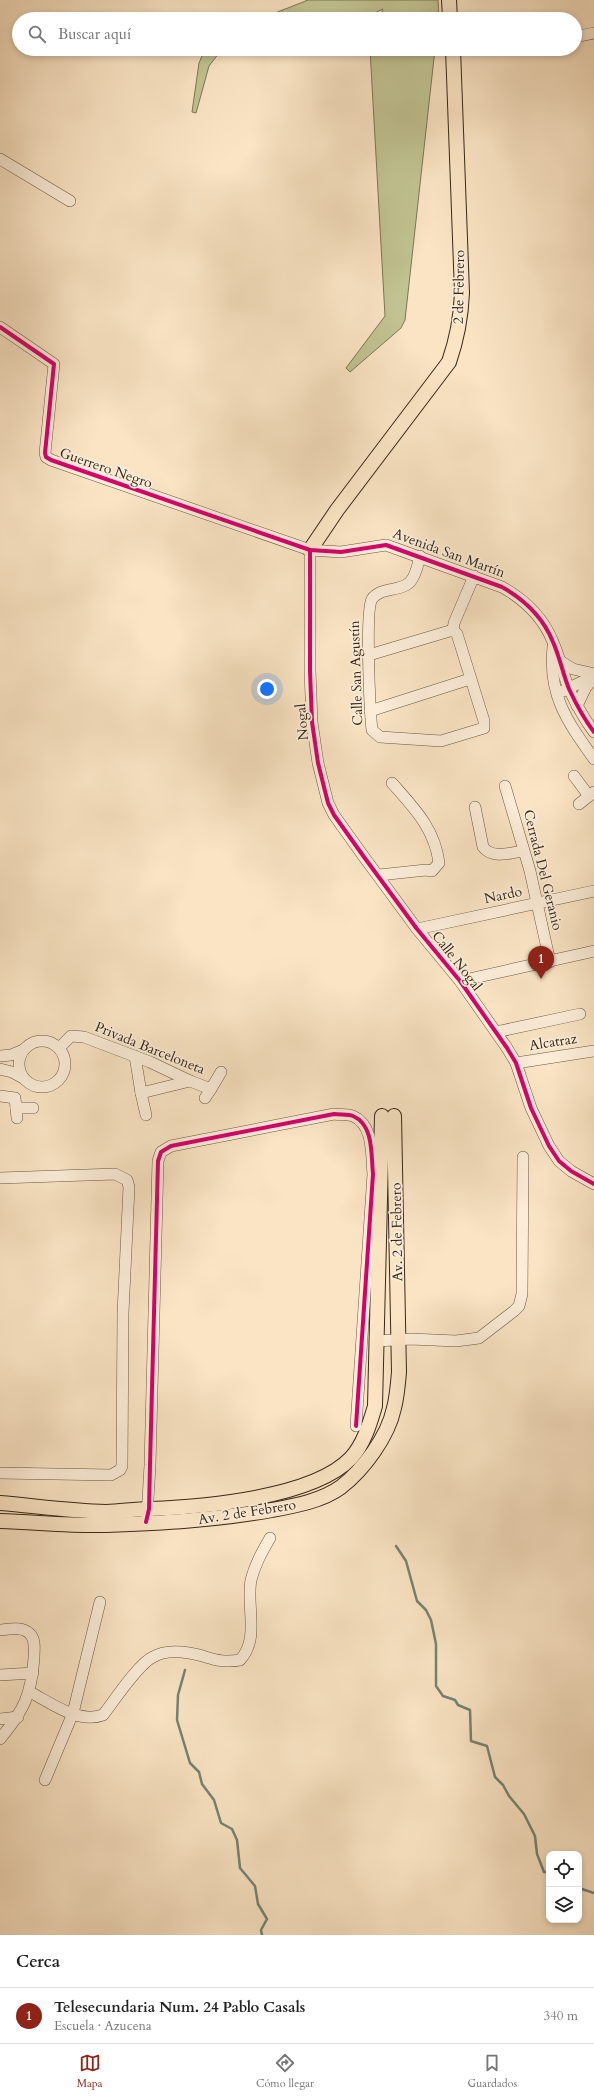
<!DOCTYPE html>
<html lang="es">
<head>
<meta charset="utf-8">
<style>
	:root { --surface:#fff; --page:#f6f6f6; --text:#222; --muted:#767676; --line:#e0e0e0; --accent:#8f2418 }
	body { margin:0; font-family:Cardo,serif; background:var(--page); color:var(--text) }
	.controls { position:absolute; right:12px; bottom:12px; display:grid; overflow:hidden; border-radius:8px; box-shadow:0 2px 6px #0003 }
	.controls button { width:36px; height:36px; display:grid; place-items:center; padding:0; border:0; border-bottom:1px solid var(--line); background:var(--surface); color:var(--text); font:20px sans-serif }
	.you { position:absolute; left:267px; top:689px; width:14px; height:14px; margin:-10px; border:3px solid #fff; border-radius:50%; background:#1a73e8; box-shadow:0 0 0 6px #1a73e833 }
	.badge { display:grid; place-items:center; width:26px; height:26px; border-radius:50%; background:var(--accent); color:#fff; font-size:13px; font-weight:700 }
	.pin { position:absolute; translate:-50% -33px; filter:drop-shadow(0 1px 2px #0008) }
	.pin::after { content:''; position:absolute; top:21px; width:14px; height:12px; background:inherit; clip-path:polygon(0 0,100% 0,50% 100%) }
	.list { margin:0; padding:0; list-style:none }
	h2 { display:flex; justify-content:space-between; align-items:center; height:52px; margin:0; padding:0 16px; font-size:17px }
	h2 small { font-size:13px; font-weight:400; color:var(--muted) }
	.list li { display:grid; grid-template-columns:26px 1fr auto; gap:12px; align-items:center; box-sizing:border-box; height:56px; padding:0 16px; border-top:1px solid var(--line) }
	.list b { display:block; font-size:15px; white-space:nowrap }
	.list p { margin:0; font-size:13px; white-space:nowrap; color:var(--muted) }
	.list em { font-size:13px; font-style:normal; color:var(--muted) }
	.icon { flex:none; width:22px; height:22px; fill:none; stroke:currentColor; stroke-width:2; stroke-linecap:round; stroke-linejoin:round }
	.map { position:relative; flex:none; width:594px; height:1935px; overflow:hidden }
	.search { position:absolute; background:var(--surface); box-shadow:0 2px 6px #0003; left:12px; right:12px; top:12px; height:44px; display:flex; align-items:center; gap:10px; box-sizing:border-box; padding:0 14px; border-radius:22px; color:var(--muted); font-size:15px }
	.sheet { height:108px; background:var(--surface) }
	nav { display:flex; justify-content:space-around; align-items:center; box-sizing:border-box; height:56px; border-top:1px solid var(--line); background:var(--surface); font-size:11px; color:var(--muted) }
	nav a { display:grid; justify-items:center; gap:2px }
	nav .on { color:var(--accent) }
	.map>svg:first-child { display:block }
	.green { fill:#c1c392; stroke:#7c7656 }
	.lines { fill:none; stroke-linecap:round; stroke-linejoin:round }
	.stream { stroke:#758373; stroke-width:2.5 }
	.minor-casing { stroke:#685745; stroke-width:12 }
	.major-casing { stroke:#37281b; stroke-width:16 }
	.minor { stroke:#fcedd9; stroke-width:11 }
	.major { stroke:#fae4c4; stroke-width:14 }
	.cycleway-casing { stroke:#fcedd9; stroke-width:6 }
	.cycleway { stroke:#d6006c; stroke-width:4 }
	.labels { text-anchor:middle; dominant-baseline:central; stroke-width:3.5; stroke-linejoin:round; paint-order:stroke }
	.street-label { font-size:14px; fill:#37281b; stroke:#fcedd9 }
</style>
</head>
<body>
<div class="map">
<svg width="594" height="1935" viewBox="0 0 594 1935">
	<rect width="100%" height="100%" fill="#fae4c4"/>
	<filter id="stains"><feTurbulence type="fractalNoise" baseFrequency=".005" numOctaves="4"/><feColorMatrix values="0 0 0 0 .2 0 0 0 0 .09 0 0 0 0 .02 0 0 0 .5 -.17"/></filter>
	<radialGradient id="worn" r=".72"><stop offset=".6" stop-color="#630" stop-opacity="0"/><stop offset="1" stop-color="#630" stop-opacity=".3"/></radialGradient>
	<g class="green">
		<polygon points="308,0 438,0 439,19 379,19 383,9 362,19 260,19"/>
		<polygon points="205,49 240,49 219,53 209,66 196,113 192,112 199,63"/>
		<polygon points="370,49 435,49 405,320 401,328 350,372 346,368 385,316"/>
	</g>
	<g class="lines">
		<g class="stream">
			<polyline points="396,1546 406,1561 417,1601 426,1610 431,1620 436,1644 436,1686 443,1696 455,1700 458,1705 470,1710 471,1741 487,1746 495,1777 503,1785 509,1796 524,1814 535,1836 537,1854 544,1872 549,1872"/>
			<polyline points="185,1670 178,1695 177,1720 190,1763 199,1772 202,1784 214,1800 221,1823 232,1829 237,1840 240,1868 255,1886 258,1904 267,1919 261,1930 262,1935"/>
			<polyline points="579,1888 594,1893"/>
		</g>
		<g class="minor-casing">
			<g id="minor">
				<polyline points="575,37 594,33"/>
				<polyline points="0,159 70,201"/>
				<path d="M 0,327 L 54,364 L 45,453 L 46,457 L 51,460 L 310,550 L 341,552 L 386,545 L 502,587 C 525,600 543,617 553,642 C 560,658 563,674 569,689 C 576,704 584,719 594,732"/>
				<polyline points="310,550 310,671 312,722 318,763 328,803 334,815 364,857 417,929 460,981 507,1048 516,1063 531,1108 549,1146 559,1161 571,1171 594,1184"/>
				<path d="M 420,556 C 418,564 416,576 410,582 C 400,592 380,587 372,599 C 365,610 370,712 372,730 L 380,737 L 441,741 L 484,728 L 484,721 L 457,634 L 453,630"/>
				<polyline points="453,630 454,623 474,576"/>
				<path d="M 553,647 C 548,695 567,721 594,759"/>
				<polyline points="369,655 453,630"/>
				<polyline points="560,661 573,669 594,674"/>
				<polyline points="563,691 594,676"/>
				<polyline points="577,706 586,687 594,678"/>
				<polyline points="370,711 470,679"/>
				<polyline points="574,776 589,796"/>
				<polyline points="505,786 530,871 550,962"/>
				<polyline points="579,804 594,792"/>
				<path d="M 475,807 L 483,847 C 492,859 510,853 523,851"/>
				<path d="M 379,875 L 426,870 L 432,871 L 439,863 C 435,829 414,808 392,783"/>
				<polyline points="417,929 594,891"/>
				<polyline points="460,981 594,951"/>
				<polyline points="496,1032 580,1014"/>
				<circle cx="42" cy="1064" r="23"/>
				<polyline points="59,1048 71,1036 84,1037 150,1062 190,1081 211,1089 221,1072"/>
				<polyline points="0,1056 11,1055 23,1050"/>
				<polyline points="135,1056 141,1093 190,1081"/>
				<polyline points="516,1063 594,1051"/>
				<polyline points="0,1069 12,1072 23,1078"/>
				<polyline points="141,1093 146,1115"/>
				<polyline points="0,1096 15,1098 17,1118"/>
				<polyline points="205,1098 211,1089"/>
				<polyline points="16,1108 33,1108"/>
				<polyline points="0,1178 115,1174 127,1180 129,1187 123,1313 122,1466 120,1470 111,1475 0,1473"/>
				<polyline points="377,1341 411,1339 456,1341 479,1338 514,1311 519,1306 522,1294 523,1157"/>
				<path d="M 147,1517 L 150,1465 L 158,1161 L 161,1152 L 171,1146 L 334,1114 C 340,1115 348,1114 353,1116 C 374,1125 371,1155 373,1174 L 356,1426"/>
				<path d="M 0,1630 C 9,1629 23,1626 30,1634 C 36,1640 34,1650 34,1658 C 31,1696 24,1710 0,1739"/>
				<polyline points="0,1675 33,1673"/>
				<path d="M 30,1692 C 51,1703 78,1724 103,1715 C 114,1701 138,1664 153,1657 C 163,1651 177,1651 189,1653 C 209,1656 217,1664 240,1660 C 260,1639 246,1606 251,1580 C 255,1564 262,1552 270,1538"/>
				<polyline points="0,1719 18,1717"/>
				<polyline points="45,1780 73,1713 100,1602"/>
			</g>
		</g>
		<g class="major-casing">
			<g id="major">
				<polyline points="449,0 450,19"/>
				<path d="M 310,550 L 337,510 L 449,362 C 457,339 461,318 462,293 L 453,49"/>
				<path d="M 0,1503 C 35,1506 71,1511 106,1512 C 120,1512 134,1509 149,1509 C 202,1507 313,1498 351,1458 C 364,1444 370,1423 375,1406 L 382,1116"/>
				<path d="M 0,1521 C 35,1522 71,1526 106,1525 C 161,1523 217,1520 272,1510 C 294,1506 322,1501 341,1487 C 363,1470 388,1437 394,1408 C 397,1397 398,1384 399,1372 L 394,1116"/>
			</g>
		</g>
		<use href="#minor" class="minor"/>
		<use href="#major" class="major"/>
		<g class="cycleway-casing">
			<g id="cycleway">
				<path d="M 0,327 L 54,364 L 45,453 L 46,457 L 51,460 L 310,550 L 341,552 L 386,545 L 502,587 C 525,600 543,617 553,642 C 560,658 563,674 569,689 C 576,704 584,719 594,732"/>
				<polyline points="310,550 310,671 312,722 318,763 328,803 334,815 364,857 417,929 460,981 507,1048 516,1063 531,1108 549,1146 559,1161 571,1171 594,1184"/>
				<path d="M 146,1522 L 149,1509 L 150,1465 L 158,1161 L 161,1152 L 171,1146 L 334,1114 C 340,1115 348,1114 353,1116 C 374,1125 371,1155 373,1174 L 356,1426"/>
			</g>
		</g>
		<use href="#cycleway" class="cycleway"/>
	</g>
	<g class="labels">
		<g class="street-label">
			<text transform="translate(459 287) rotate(-89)">2 de Febrero</text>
			<text transform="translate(106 468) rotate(19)">Guerrero Negro</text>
			<text transform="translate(449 553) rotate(20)">Avenida San Martín</text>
			<text transform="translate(356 673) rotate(-92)">Calle San Agustín</text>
			<text transform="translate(302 722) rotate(-95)">Nogal</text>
			<text transform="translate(543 870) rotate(76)">Cerrada Del Geranio</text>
			<text transform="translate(503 895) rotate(-12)">Nardo</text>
			<text transform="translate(457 961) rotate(52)">Calle Nogal</text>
			<text transform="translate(553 1042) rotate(-9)">Alcatraz</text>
			<text transform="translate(150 1048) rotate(22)">Privada Barceloneta</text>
			<text transform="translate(397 1232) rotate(-91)">Av. 2 de Febrero</text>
			<text transform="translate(247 1512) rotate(-9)">Av. 2 de Febrero</text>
		</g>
	</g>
	<rect width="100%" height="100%" filter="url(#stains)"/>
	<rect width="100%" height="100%" fill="url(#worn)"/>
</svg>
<div class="controls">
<button><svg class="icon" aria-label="locate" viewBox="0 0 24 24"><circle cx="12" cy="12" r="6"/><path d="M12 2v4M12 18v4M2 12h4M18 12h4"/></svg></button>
<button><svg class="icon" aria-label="layers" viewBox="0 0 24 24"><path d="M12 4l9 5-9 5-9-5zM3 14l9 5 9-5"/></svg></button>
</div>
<div class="you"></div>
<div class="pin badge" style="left:541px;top:979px">1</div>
<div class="search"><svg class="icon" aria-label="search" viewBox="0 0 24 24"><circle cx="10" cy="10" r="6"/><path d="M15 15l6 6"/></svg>Buscar aquí</div>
</div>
<section class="sheet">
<h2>Cerca<small></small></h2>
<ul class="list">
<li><span class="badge">1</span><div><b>Telesecundaria Num. 24 Pablo Casals</b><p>Escuela · Azucena</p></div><em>340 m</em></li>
</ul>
</section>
<nav>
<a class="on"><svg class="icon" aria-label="map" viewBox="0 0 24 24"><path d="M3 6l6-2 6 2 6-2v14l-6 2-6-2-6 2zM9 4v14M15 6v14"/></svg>Mapa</a>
<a><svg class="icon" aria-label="directions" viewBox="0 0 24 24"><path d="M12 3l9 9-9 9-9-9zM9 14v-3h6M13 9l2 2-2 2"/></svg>Cómo llegar</a>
<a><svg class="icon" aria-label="saved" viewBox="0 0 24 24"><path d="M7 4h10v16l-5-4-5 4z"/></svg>Guardados</a>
</nav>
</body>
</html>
